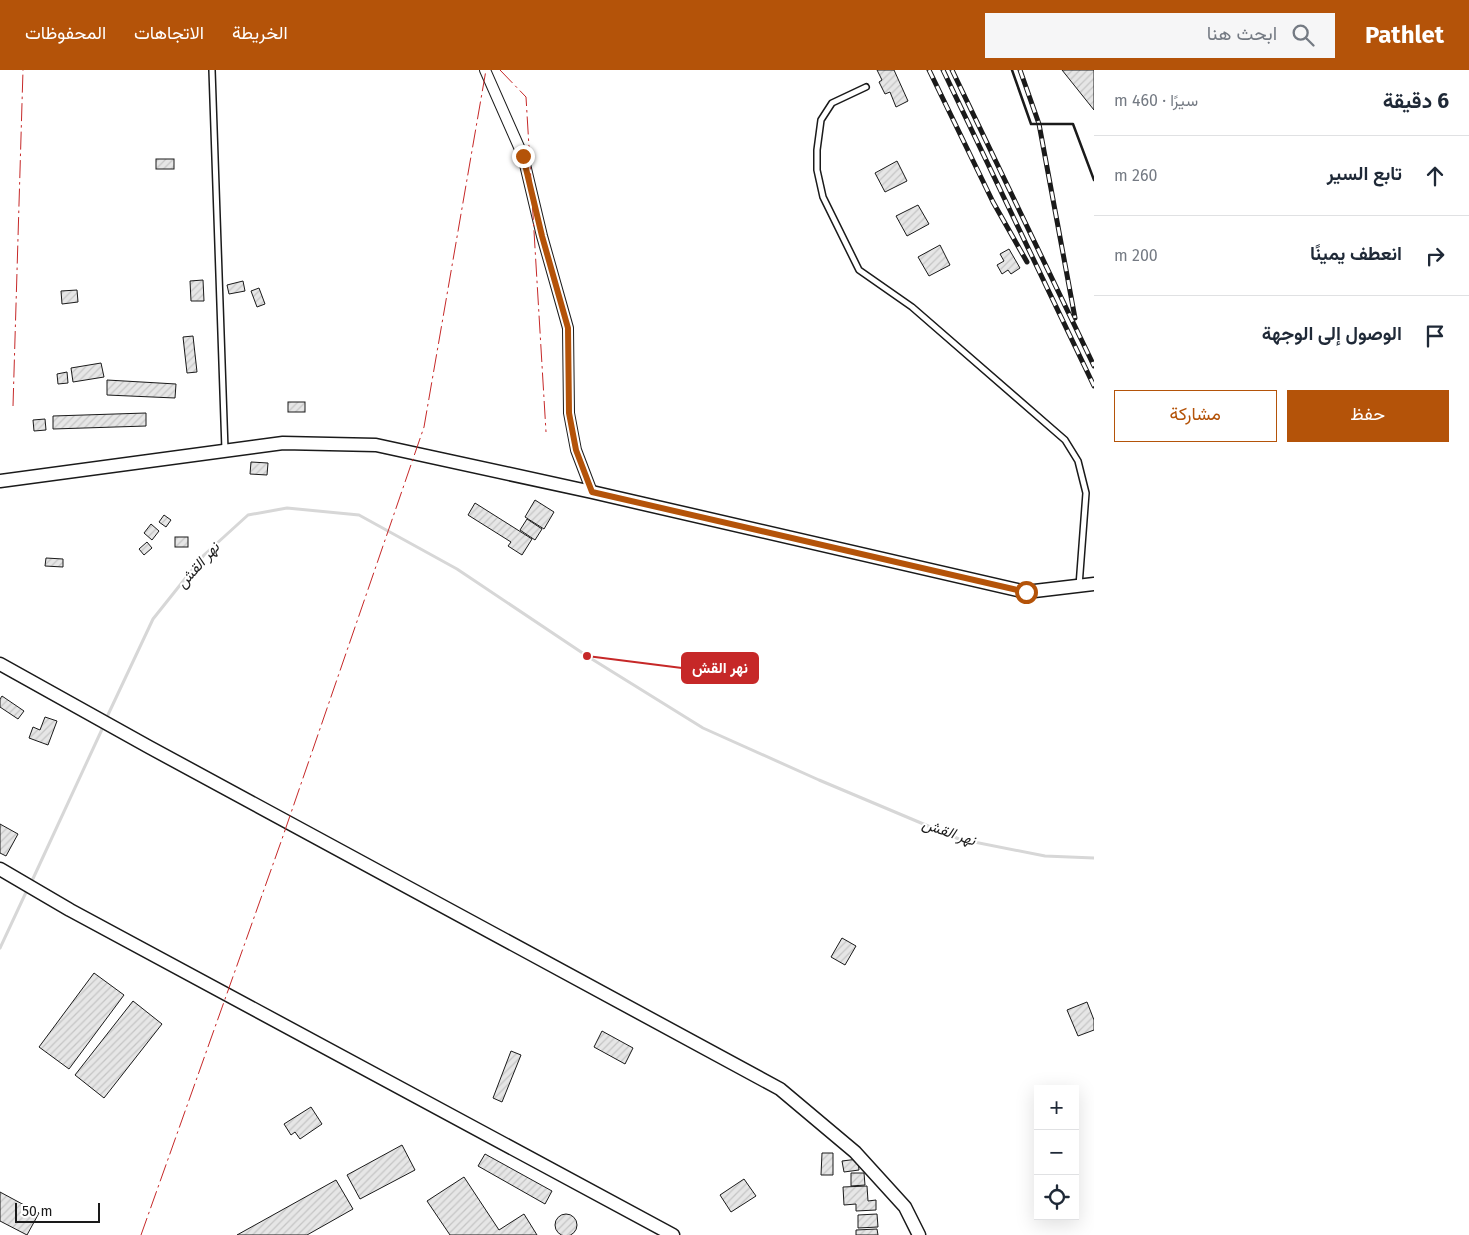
<!DOCTYPE html>
<html lang="ar">
<head>
<meta charset="utf-8">
<style>
	:root { --surface:#fff; --page:#f6f6f7; --text:#1f2937; --muted:#747a83; --line:#e0e1e3; --accent:#b45309 }
	body { margin:0; font-family:"Fira Sans",Vazirmatn,sans-serif; background:var(--page); color:var(--text); direction:rtl }
	.controls { position:absolute; right:15px; bottom:15px; display:grid; overflow:hidden; border-radius:0px; box-shadow:0 5px 20px #0002 }
	.controls button { width:45px; height:45px; display:grid; place-items:center; padding:0; border:0; border-bottom:1px solid var(--line); background:var(--surface); color:var(--text); font:25px sans-serif }
	.scale { position:absolute; left:15px; bottom:12px; width:85px; box-sizing:border-box; padding-left:5px; border:2px solid #1a1a1a; border-top:0; font-size:14px; line-height:18px; white-space:nowrap; color:#1a1a1a; -webkit-text-stroke:4px #fff; paint-order:stroke }
	.stop { position:absolute; width:15px; height:15px; margin:-11px; border:4px solid #b45309; border-radius:50%; background:#fff }
	.stop.end { background:#b45309; border-color:#fff; box-shadow:0 1px 5px #0008 }
	.list { margin:0; padding:0; list-style:none }
	h2 { display:flex; justify-content:space-between; align-items:center; height:65px; margin:0; padding:0 20px; font-size:21px }
	h2 small { font-size:16px; font-weight:400; color:var(--muted) }
	.list li { display:grid; grid-template-columns:32px 1fr auto; gap:15px; align-items:center; box-sizing:border-box; height:80px; padding:0 20px; border-top:1px solid var(--line) }
	.list b { display:block; font-size:19px; white-space:nowrap }
	.list em { font-size:16px; font-style:normal; color:var(--muted) }
	.actions { display:flex; gap:10px; padding:15px 20px }
	.actions a { flex:1; padding:11px 0; border:1px solid var(--accent); border-radius:0px; text-align:center; font-size:18px; color:var(--accent) }
	.actions .main { background:var(--accent); color:#fff }
	.icon { flex:none; width:28px; height:28px; fill:none; stroke:currentColor; stroke-width:2; stroke-linecap:round; stroke-linejoin:round }
	.map { position:relative; flex:none; width:1094px; height:1165px; overflow:hidden; direction:ltr }
	header { display:flex; align-items:center; gap:30px; box-sizing:border-box; height:70px; padding:0 25px; background:var(--accent); color:#fff }
	header strong { font-size:24px }
	nav { display:flex; gap:28px; margin-inline-start:auto; font-size:18px }
	.search { width:350px; height:45px; background:var(--page); display:flex; align-items:center; gap:12px; box-sizing:border-box; padding:0 18px; border-radius:0px; color:var(--muted); font-size:19px }
	main { display:flex }
	aside { flex:1; background:var(--surface) }
	.map>svg:first-child { display:block }
	.lines { fill:none; stroke-linecap:round; stroke-linejoin:round }
	.stream { stroke:#d7d7d7; stroke-width:3 }
	.building { fill:url(#building-hatch); stroke:#1a1a1a }
	.service-casing { stroke:#1a1a1a; stroke-width:8 }
	.minor-casing { stroke:#1a1a1a; stroke-width:12 }
	.tertiary-casing { stroke:#1a1a1a; stroke-width:15 }
	.service { stroke:#fff; stroke-width:5 }
	.minor { stroke:#fff; stroke-width:10 }
	.tertiary { stroke:#fff; stroke-width:12 }
	.rail-casing { stroke:#1a1a1a; stroke-width:5 }
	.rail { stroke:#fff; stroke-width:3; stroke-dasharray:9; stroke-linecap:butt }
	.wall { stroke:#1a1a1a; stroke-width:2.5 }
	.power { stroke:#c62828; stroke-width:1; stroke-dasharray:18 4 2.5 4; stroke-linecap:butt }
	.route { stroke:#b45309; stroke-width:6 }
	.labels { text-anchor:middle; dominant-baseline:central; stroke-width:4; stroke-linejoin:round; paint-order:stroke }
	.water-label { font-size:15px; font-style:italic; fill:#1a1a1a; stroke:#fff }
	.leader { fill:none; stroke:#c62828; stroke-width:2 }
	.callout-dot { fill:#c62828; stroke:#fff; stroke-width:2 }
	.callout { fill:#c62828; stroke:#c62828; stroke-width:2 }
	.callout-label { font-size:15px; text-anchor:middle; font-weight:bold; fill:#fff }
</style>
</head>
<body>
<header>
<strong>Pathlet</strong>
<div class="search"><svg class="icon" aria-label="search" viewBox="0 0 24 24"><circle cx="10" cy="10" r="6"/><path d="M15 15l6 6"/></svg>ابحث هنا</div>
<nav><a>الخريطة</a><a>الاتجاهات</a><a>المحفوظات</a></nav>
</header>
<main>
<aside>
<h2>6 دقيقة<small>سيرًا · 460 m</small></h2>
<ul class="list">
<li><svg class="icon" aria-label="ahead" viewBox="0 0 24 24"><path d="M12 20V5M6 11l6-6 6 6"/></svg><div><b>تابع السير</b></div><em>260 m</em></li>
<li><svg class="icon" aria-label="right" viewBox="0 0 24 24"><path d="M7 20v-9h11M14 6l5 5-5 5"/></svg><div><b>انعطف يمينًا</b></div><em>200 m</em></li>
<li><svg class="icon" aria-label="arrive" viewBox="0 0 24 24"><path d="M6 21V4h12l-3 4 3 4H6"/></svg><div><b>الوصول إلى الوجهة</b></div></li>
</ul>
<div class="actions"><a class="main">حفظ</a><a>مشاركة</a></div>
</aside>
<div class="map">
<svg width="1094" height="1165" viewBox="0 0 1094 1165">
	<defs>
		<pattern id="building-hatch" width="6" height="6" patternUnits="userSpaceOnUse" patternTransform="scale(1.25)"><rect width="6" height="6" fill="#e6e6e6"/><path d="M-1 1l2-2M0 6l6-6M5 7l2-2" fill="none" stroke="#c5c5c5"/></pattern>
	</defs>
	<rect width="100%" height="100%" fill="#fff"/>
	<g class="lines">
		<g class="stream">
			<polyline points="106,649 153,549 204,485 248,445 287,438 359,445 457,499 587,586 703,658 819,710 959,769 1045,786 1094,788"/>
			<polyline points="31,813 104,655"/>
			<polyline points="0,878 28,818"/>
		</g>
	</g>
	<g class="building">
		<polygon points="877,0 894,0 908,31 896,37 890,22 885,24 879,12 882,10"/>
		<polygon points="1062,0 1094,0 1094,40"/>
		<rect x="156" y="89" width="18" height="10"/>
		<polygon points="897,91 907,111 885,122 875,103"/>
		<polygon points="918,135 929,154 907,166 896,146"/>
		<polygon points="940,175 950,195 929,206 918,187"/>
		<polygon points="1009,179 1020,198 1011,204 1008,200 1002,204 997,195 1004,191 1000,184"/>
		<polygon points="203,210 204,231 191,231 190,211"/>
		<polygon points="243,211 245,221 229,224 227,215"/>
		<polygon points="259,218 265,234 257,237 251,221"/>
		<polygon points="77,220 78,232 62,234 61,221"/>
		<polygon points="193,266 197,302 187,303 183,267"/>
		<polygon points="101,293 104,307 73,312 71,298"/>
		<polygon points="67,302 68,313 58,314 57,304"/>
		<polygon points="107,310 176,314 175,328 107,325"/>
		<rect x="288" y="332" width="17" height="10"/>
		<polygon points="146,343 146,356 53,359 53,346"/>
		<polygon points="45,349 46,360 34,361 33,350"/>
		<polygon points="251,392 268,393 267,405 250,404"/>
		<polygon points="535,430 554,442 544,459 525,447"/>
		<polygon points="475,433 532,469 522,485 508,476 511,472 468,445"/>
		<polygon points="164,445 171,450 166,457 159,452"/>
		<polygon points="527,449 542,459 535,470 520,460"/>
		<polygon points="151,454 159,461 152,470 144,463"/>
		<rect x="175" y="467" width="13" height="10"/>
		<polygon points="147,472 152,478 144,485 139,479"/>
		<polygon points="46,488 63,489 63,497 45,496"/>
		<polygon points="2,626 24,641 18,649 0,637 0,629"/>
		<polygon points="45,647 57,651 48,675 29,668 33,657 40,660"/>
		<polygon points="0,754 18,764 6,786 0,783"/>
		<polygon points="842,868 856,876 845,895 831,887"/>
		<polygon points="94,903 124,925 69,999 39,977"/>
		<polygon points="133,931 162,954 104,1028 75,1005"/>
		<polygon points="1087,932 1094,950 1094,960 1078,966 1067,940"/>
		<polygon points="602,961 633,978 625,994 594,977"/>
		<polygon points="511,981 521,985 502,1032 493,1028"/>
		<polygon points="311,1037 322,1054 300,1069 295,1062 291,1065 284,1054"/>
		<polygon points="402,1075 415,1100 360,1129 347,1105"/>
		<polygon points="822,1083 833,1083 833,1105 821,1105"/>
		<polygon points="485,1084 552,1121 545,1134 478,1096"/>
		<polygon points="858,1089 859,1100 844,1102 842,1091"/>
		<polygon points="851,1103 864,1103 865,1115 851,1116"/>
		<polygon points="464,1107 499,1160 524,1144 537,1165 450,1165 427,1131"/>
		<polygon points="744,1109 756,1126 731,1142 720,1125"/>
		<polygon points="336,1110 353,1139 307,1165 237,1165"/>
		<polygon points="867,1116 868,1131 876,1130 876,1140 856,1141 856,1134 844,1135 843,1117"/>
		<polygon points="0,1122 39,1143 27,1165 0,1151"/>
		<polygon points="877,1144 878,1157 858,1158 858,1145"/>
		<circle cx="566" cy="1155" r="11"/>
		<polygon points="877,1159 878,1165 856,1165 856,1160"/>
	</g>
	<g class="lines">
		<g class="service-casing">
			<g id="service">
				<polyline points="212,0 225,380"/>
				<polyline points="866,17 832,33 821,50 817,80 817,100 823,127 859,200 912,237 1065,370 1078,391 1086,423 1079,516"/>
			</g>
		</g>
		<g class="minor-casing">
			<polyline id="minor" points="485,0 523,86 542,166 568,258 569,343 576,380 592,422"/>
		</g>
		<g class="tertiary-casing">
			<g id="tertiary">
				<polyline points="0,411 283,373 376,375 592,422 1026,522 1094,514"/>
				<polyline points="0,594 149,677 780,1019 855,1082 905,1137 919,1165"/>
				<polyline points="0,799 70,840 673,1165"/>
			</g>
		</g>
		<use href="#service" class="service"/>
		<use href="#minor" class="minor"/>
		<use href="#tertiary" class="tertiary"/>
		<g class="rail-casing">
			<g id="rail">
				<polyline points="929,0 993,132 1027,192"/>
				<polyline points="943,0 1094,316"/>
				<polyline points="952,0 1094,296"/>
				<polyline points="1020,0 1039,54 1075,248"/>
			</g>
		</g>
		<use href="#rail" class="rail"/>
		<polyline class="wall" points="1012,0 1031,54 1073,54 1094,110"/>
		<g class="power">
			<polyline points="500,0 526,27 546,362"/>
			<polyline points="13,336 23,0"/>
			<polyline points="141,1165 282,769 424,357 486,0"/>
		</g>
	</g>
	<g class="lines">
		<polyline class="route" points="523,86 542,166 568,258 569,343 576,380 592,422 1026,522"/>
	</g>
	<g class="labels">
		<g class="water-label">
			<text transform="translate(198 495) rotate(-48)">نهر القش</text>
			<text transform="translate(949 762) rotate(19)">نهر القش</text>
		</g>
	</g>
	<path class="leader" d="M587 586L682 598"/>
	<circle class="callout-dot" cx="587" cy="586" r="5"/>
	<rect class="callout" x="682" y="583" width="76" height="30" rx="5"/>
	<g class="callout-label">
		<text x="720" y="603">نهر القش</text>
	</g>
</svg>
<div class="controls">
<button>+</button>
<button>−</button>
<button><svg class="icon" aria-label="locate" viewBox="0 0 24 24"><circle cx="12" cy="12" r="6"/><path d="M12 2v4M12 18v4M2 12h4M18 12h4"/></svg></button>
</div>
<div class="scale">50 m</div>
<div class="stop" style="left:1026px;top:522px"></div>
<div class="stop end" style="left:523px;top:86px"></div>
</div>
</main>
</body>
</html>
